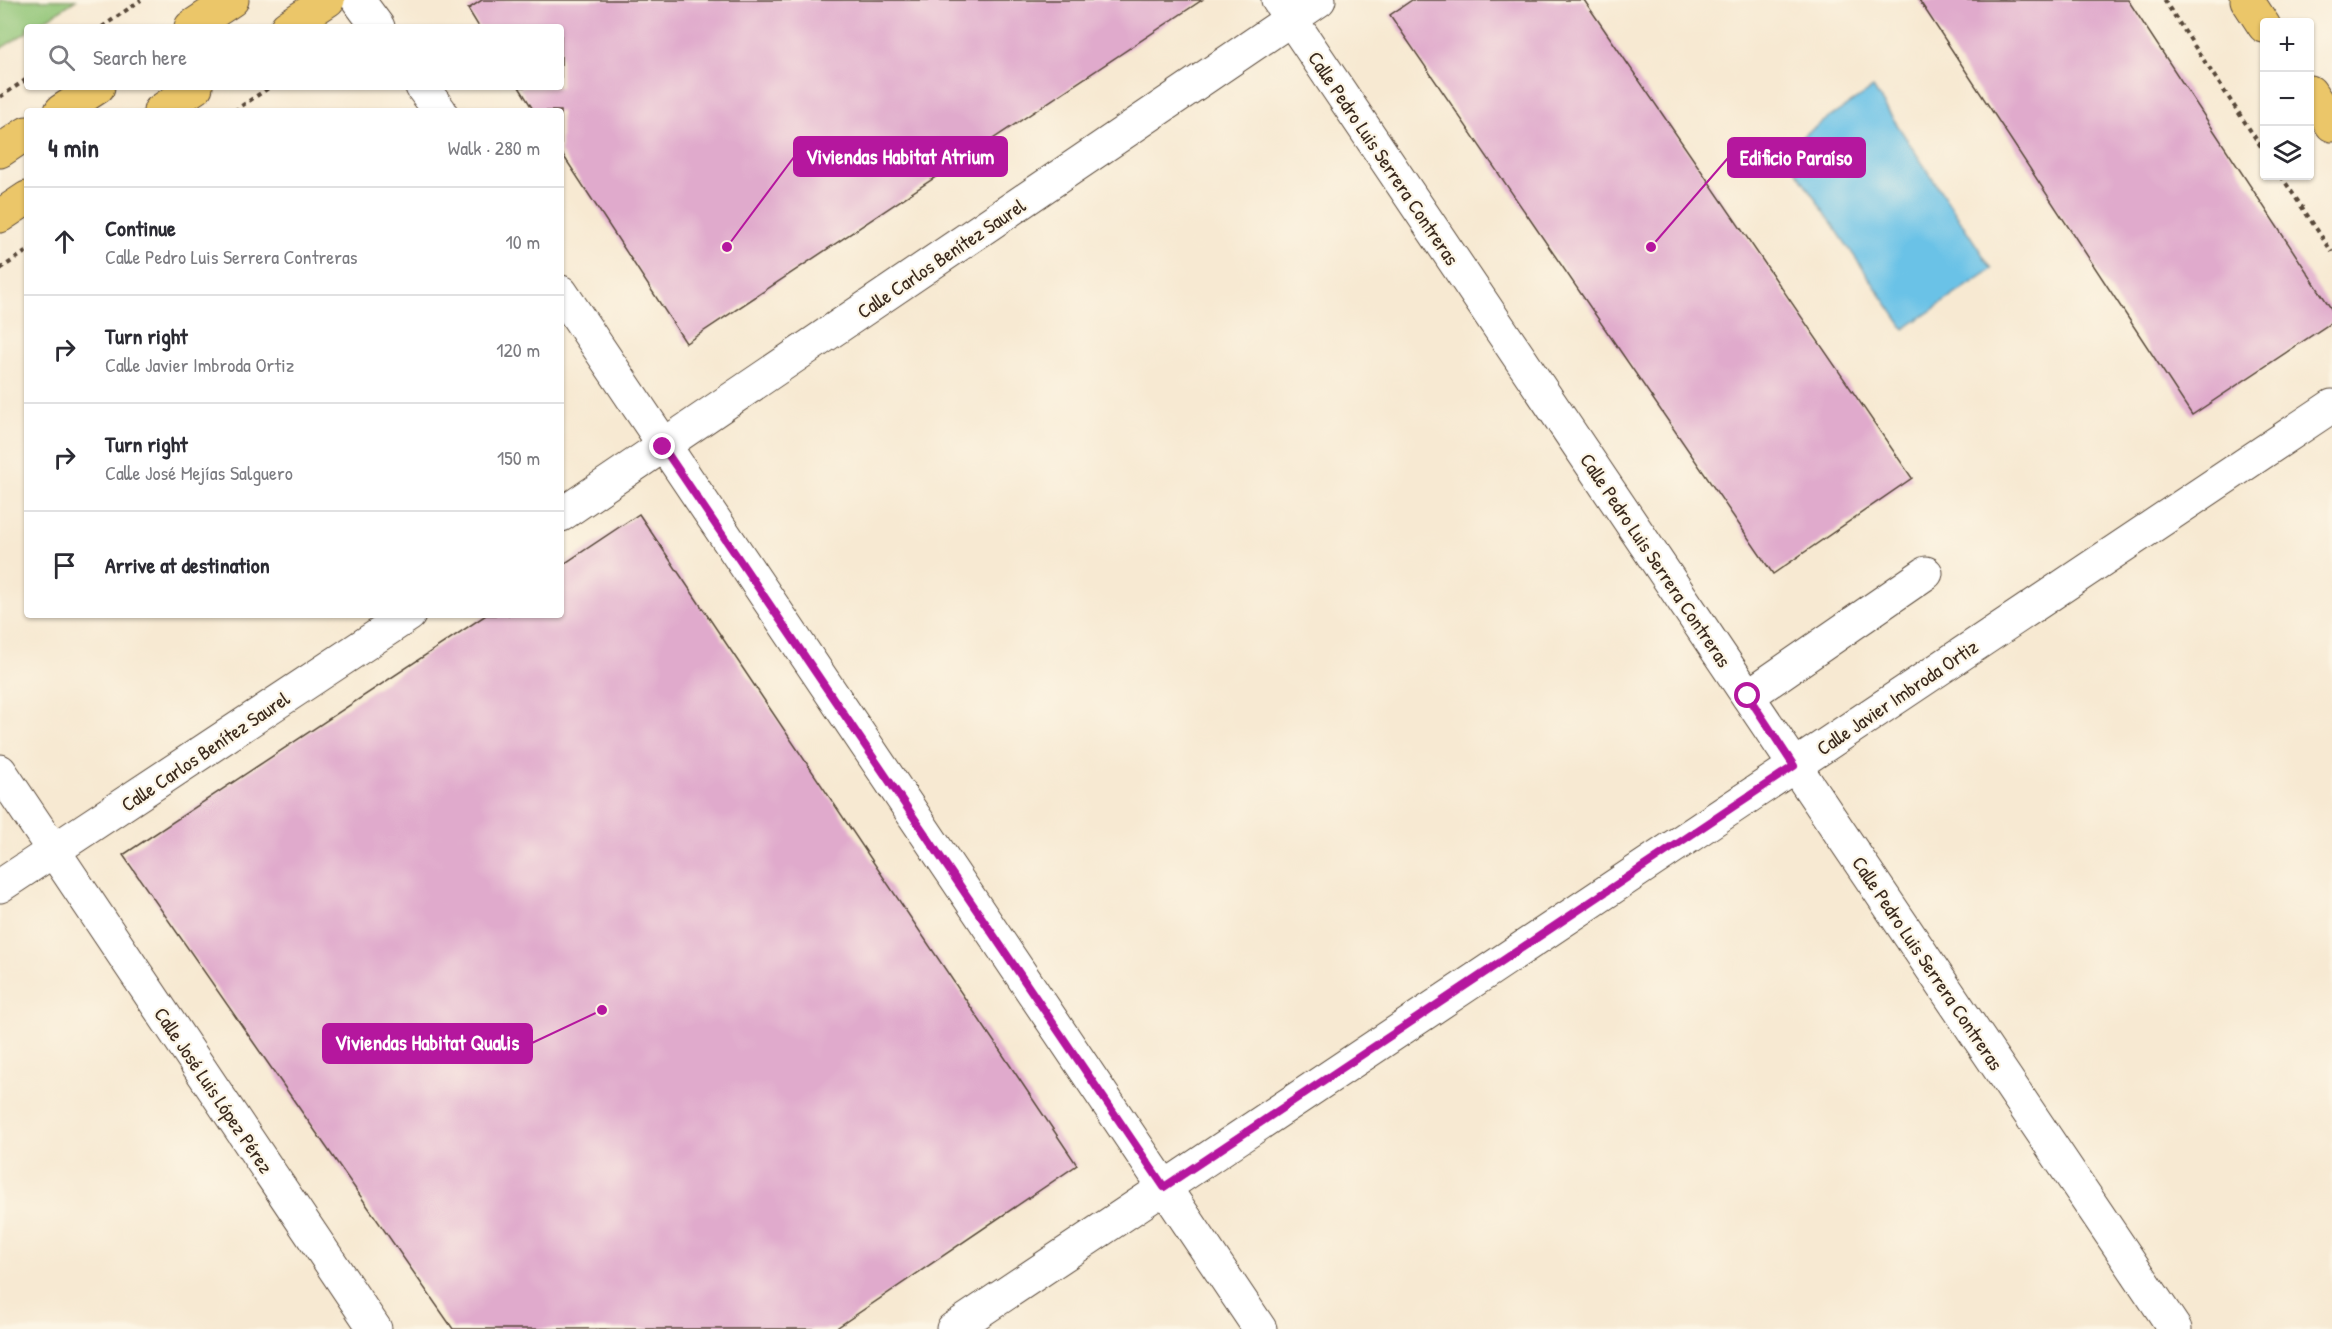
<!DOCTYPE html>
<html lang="en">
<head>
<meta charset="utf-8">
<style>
	:root { --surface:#fff; --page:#f7f7f7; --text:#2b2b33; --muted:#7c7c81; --line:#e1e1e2 }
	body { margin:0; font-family:"Patrick Hand",sans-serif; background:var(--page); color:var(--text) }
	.controls { position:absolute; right:18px; top:18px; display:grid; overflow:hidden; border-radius:6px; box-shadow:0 2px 4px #0004 }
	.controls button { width:54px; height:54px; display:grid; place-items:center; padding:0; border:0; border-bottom:2px solid var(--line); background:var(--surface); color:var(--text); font:30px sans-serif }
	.stop { position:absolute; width:18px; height:18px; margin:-14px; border:4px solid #b5179e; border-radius:50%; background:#fff }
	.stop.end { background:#b5179e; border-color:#fff; box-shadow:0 2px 6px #0008 }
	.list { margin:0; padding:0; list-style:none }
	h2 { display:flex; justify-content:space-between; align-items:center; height:78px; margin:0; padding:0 24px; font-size:26px }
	h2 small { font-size:20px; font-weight:400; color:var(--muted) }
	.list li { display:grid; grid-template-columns:39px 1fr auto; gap:18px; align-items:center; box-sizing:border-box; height:108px; padding:0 24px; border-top:2px solid var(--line) }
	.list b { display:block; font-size:22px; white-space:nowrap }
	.list p { margin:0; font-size:20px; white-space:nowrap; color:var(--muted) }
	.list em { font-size:20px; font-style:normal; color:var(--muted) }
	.icon { flex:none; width:33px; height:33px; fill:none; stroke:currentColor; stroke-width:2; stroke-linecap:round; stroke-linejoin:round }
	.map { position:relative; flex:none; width:2332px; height:1329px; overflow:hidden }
	.search { position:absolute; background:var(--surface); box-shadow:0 2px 4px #0004; left:24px; top:24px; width:540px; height:66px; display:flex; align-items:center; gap:15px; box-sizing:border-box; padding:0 21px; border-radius:6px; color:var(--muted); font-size:22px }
	.panel { position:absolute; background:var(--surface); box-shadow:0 2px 4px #0004; left:24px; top:108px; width:540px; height:510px; border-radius:6px }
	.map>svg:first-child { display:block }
	.green { fill:#90c576; stroke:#66784a; stroke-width:1.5 }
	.water { fill:#6ac2e7; stroke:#527682; stroke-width:1.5 }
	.building { fill:#e0aacc }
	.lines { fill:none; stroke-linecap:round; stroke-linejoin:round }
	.minor-casing { stroke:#574739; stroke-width:35 }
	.major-casing { stroke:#574739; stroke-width:35 }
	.path { stroke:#574739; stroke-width:4; stroke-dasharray:4.5 4.5; stroke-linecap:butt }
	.minor { stroke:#fff; stroke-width:33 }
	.major { stroke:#ebc669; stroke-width:33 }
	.route { stroke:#b5179e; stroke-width:8 }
	.labels { text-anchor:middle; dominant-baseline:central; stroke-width:4.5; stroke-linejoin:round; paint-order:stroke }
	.street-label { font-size:20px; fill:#3b2a1e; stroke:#fcf5e5 }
	.leader { fill:none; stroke:#b5179e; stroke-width:2 }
	.callout-dot { fill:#b5179e; stroke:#fcf5e5; stroke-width:2 }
	.callout { fill:#b5179e; stroke:#b5179e; stroke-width:2 }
	.callout-label { font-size:21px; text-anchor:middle; font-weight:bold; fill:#fff }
</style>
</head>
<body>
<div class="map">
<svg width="2332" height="1329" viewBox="0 0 2332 1329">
	<rect width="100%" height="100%" fill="#fcf5e5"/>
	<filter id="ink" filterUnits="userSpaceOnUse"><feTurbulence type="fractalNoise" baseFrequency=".0167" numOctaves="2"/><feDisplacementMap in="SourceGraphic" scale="12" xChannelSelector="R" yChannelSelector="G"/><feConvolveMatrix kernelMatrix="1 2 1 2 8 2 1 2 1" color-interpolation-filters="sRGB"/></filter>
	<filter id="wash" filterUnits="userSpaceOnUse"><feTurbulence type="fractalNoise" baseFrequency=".008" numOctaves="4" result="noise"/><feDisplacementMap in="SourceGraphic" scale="24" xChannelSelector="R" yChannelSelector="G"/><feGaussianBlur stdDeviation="1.35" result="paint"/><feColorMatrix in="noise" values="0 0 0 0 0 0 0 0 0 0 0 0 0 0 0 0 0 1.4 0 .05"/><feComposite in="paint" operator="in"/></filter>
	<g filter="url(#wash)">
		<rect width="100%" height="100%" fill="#f7e9d2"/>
		<polygon class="green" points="0,0 76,0 34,27 27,27 27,32 0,49"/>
		<polygon class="water" points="1873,88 1992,269 1904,329 1782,150"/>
		<g id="blocks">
			<g class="building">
				<polygon points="482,0 1202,0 686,343 561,152 561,111 534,111 519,87 561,87 561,27 479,27 468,9"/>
				<polygon points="1412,0 1584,0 1912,478 1773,574 1390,15"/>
				<polygon points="1919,0 2128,0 2332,310 2332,322 2192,415"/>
				<polygon points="639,514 1077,1165 835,1329 453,1329 123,855 486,615 561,615 561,566"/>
			</g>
		</g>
	</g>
	<g filter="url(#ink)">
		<use href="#blocks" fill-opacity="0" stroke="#574739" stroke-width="1.5"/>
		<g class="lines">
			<g class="minor-casing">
				<g id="minor">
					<polyline points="358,0 378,27"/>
					<polyline points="1278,0 2175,1329"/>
					<polyline points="422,87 440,111"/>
					<polyline points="561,292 1260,1329"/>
					<polyline points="561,515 1319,0"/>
					<polyline points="1748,696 1926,573"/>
					<polyline points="0,771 375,1329"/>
					<polyline points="0,886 409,615"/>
					<polyline points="953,1329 2332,406"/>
				</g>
			</g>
			<g class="major-casing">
				<g id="major">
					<polyline points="2247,0 2264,26"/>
					<polyline points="191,27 232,0"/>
					<polyline points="287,27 328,0"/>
					<polyline points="2310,92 2332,125"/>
					<polyline points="61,111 98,87"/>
					<polyline points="160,111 196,87"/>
					<polyline points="0,151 27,133"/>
					<polyline points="0,216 27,198"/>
				</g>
			</g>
			<g class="path">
				<polyline points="2164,0 2264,151"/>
				<polyline points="102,27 141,0"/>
				<polyline points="0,97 27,79"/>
				<polyline points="234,111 270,87"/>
				<polyline points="2281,176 2332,252"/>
				<polyline points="0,269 27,251"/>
			</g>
			<use href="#minor" class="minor"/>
			<use href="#major" class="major"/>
		</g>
	</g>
	<g class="lines" filter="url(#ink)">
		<polyline class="route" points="663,447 1164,1187 1794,766 1748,696"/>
	</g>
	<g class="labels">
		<g class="street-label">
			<text transform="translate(1384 158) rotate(56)">Calle Pedro Luis Serrera Contreras</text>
			<text transform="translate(941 258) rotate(-34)">Calle Carlos Benítez Saurel</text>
			<text transform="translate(1656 560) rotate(56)">Calle Pedro Luis Serrera Contreras</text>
			<text transform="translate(1897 697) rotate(-34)">Calle Javier Imbroda Ortiz</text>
			<text transform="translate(205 751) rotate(-34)">Calle Carlos Benítez Saurel</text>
			<text transform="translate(1928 963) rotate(56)">Calle Pedro Luis Serrera Contreras</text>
			<text transform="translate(214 1090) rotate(56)">Calle José Luis López Pérez</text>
		</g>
	</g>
	<path class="leader" d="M727 247L794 157M1651 247L1728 158M602 1010L532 1043"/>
	<g class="callout-dot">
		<circle cx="727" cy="247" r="6"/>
		<circle cx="1651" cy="247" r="6"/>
		<circle cx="602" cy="1010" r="6"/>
	</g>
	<g class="callout">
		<rect x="794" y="137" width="213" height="39" rx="6"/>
		<rect x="1728" y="138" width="137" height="39" rx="6"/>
		<rect x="323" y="1024" width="209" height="39" rx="6"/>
	</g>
	<g class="callout-label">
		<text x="900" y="164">Viviendas Habitat Atrium</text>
		<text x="1796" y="165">Edificio Paraíso</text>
		<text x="427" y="1050">Viviendas Habitat Qualis</text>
	</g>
</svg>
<div class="controls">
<button>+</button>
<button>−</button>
<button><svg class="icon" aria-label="layers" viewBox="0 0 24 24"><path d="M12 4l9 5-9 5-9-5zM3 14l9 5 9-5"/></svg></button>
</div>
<div class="stop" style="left:1748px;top:696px"></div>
<div class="stop end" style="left:663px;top:447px"></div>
<div class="search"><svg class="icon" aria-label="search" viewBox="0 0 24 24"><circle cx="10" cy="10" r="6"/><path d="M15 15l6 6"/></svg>Search here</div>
<section class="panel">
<h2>4 min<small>Walk · 280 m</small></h2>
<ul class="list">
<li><svg class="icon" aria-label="ahead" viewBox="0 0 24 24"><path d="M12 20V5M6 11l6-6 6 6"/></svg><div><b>Continue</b><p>Calle Pedro Luis Serrera Contreras</p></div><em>10 m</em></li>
<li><svg class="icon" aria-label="right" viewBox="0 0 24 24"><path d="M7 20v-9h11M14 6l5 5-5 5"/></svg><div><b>Turn right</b><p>Calle Javier Imbroda Ortiz</p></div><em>120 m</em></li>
<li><svg class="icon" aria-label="right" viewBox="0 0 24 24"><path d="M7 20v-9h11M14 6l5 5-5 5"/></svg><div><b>Turn right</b><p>Calle José Mejías Salguero</p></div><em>150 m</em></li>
<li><svg class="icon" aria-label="arrive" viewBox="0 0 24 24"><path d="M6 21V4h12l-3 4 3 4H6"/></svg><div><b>Arrive at destination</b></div></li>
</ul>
</section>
</div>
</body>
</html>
